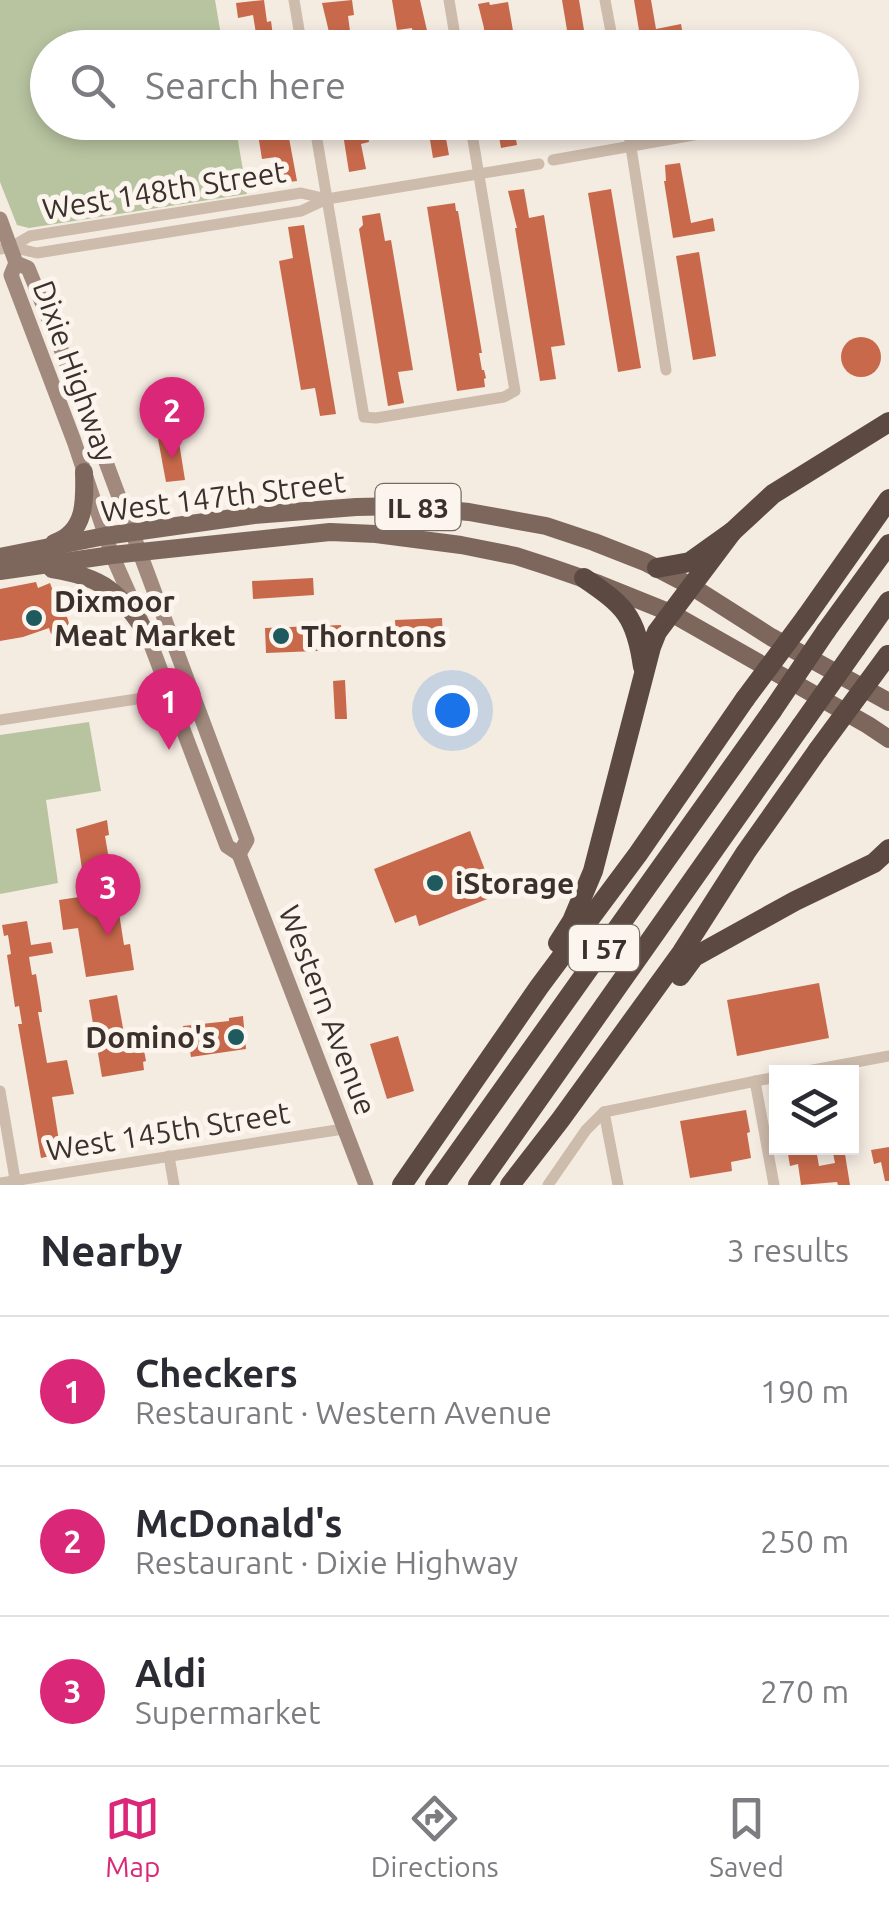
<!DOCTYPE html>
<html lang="en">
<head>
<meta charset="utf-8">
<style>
	:root { --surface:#fff; --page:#f7f7f7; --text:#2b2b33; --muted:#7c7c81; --line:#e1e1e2; --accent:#db2777 }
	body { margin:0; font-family:Ubuntu,sans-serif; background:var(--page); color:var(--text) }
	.controls { position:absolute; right:30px; bottom:30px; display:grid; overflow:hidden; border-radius:0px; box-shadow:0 5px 15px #0003 }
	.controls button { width:90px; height:90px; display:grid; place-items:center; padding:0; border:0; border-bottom:2px solid var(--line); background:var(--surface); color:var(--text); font:50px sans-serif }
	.you { position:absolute; left:452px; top:710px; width:35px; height:35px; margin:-25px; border:8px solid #fff; border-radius:50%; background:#1a73e8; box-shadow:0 0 0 15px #1a73e833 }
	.badge { display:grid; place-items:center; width:65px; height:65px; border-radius:50%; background:var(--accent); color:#fff; font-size:32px; font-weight:700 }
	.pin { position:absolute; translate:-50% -82px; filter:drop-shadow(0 2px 5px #0008) }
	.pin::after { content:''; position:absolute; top:52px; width:35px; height:30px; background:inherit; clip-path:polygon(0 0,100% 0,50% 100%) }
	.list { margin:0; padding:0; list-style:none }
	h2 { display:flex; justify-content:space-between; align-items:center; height:130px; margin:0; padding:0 40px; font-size:42px }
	h2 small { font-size:32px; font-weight:400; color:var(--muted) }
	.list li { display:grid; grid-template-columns:65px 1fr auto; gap:30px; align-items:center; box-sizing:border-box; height:150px; padding:0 40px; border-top:2px solid var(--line) }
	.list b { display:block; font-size:38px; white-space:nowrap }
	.list p { margin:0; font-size:32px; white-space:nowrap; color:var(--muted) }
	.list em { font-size:32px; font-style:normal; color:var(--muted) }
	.icon { flex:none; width:55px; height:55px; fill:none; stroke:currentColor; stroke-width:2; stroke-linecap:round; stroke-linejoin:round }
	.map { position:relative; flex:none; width:889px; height:1185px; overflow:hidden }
	.search { position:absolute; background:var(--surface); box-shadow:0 5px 15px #0003; left:30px; right:30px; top:30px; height:110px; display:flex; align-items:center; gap:25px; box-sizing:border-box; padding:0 35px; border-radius:55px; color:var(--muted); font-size:38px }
	.sheet { height:580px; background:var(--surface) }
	nav { display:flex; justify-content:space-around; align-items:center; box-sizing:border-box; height:140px; border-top:2px solid var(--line); background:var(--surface); font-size:28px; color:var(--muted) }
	nav a { display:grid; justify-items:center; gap:5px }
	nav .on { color:var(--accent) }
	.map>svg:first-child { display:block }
	.green { fill:#b8c4a0 }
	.building { fill:#c8694b }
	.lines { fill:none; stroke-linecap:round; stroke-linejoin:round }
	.street { stroke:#cdbbac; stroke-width:11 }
	.secondary { stroke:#a18a7d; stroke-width:15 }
	.primary { stroke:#7d675c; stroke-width:18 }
	.highway { stroke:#5c4a42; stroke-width:20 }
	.highway-bridge { stroke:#5c4a42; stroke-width:20 }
	.poi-dot { fill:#1f5a5e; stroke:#fbf5ee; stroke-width:4 }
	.labels { text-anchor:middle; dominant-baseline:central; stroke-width:10; stroke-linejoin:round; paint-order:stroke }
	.shield { fill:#fbf5ee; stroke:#756b66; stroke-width:2.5 }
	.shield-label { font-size:28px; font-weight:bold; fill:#3b302b }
	.street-label { font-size:30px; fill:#3b302b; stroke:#fbf5ee }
	.poi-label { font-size:30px; font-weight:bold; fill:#3b302b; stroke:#fbf5ee; text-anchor:start }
</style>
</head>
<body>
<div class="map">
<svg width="889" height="1185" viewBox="0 0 889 1185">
	<rect width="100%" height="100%" fill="#f4ebe1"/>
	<g class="green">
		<polygon points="0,0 215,0 223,47 48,48 48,122 235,123 247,194 29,228 17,225 0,182"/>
		<polygon points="89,722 101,791 46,800 58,883 0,894 0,735"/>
	</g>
	<g class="building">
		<polygon points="264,0 267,22 271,21 274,43 258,46 253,15 238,18 236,3"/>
		<polygon points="352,0 354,15 348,16 350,31 358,30 360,42 352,43 353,48 329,48 327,35 329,35 329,32 322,3"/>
		<polygon points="392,0 420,0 431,48 415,48 412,28 397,30"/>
		<polygon points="562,0 579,0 587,48 570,48"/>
		<polygon points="634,0 651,0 656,29 681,24 683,35 658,39 659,48 642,48"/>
		<polygon points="489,2 490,5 508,2 516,48 485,48 484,28 478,4"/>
		<polygon points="256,122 286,122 297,181 281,183 276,157 262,159"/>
		<polygon points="346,122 366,122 369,142 361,144 366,169 349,172 343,134 348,130"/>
		<polygon points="427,122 443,122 449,155 433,158"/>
		<polygon points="513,123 517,145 501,148 497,126"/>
		<polygon points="680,163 691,223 713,218 715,231 673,238 664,181 666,181 665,165"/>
		<polygon points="524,189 529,218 544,215 565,345 551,347 556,379 540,381 515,228 517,228 508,191"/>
		<polygon points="611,189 641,368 618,372 588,193"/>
		<polygon points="455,203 456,211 458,211 482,353 479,353 482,370 484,370 486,378 484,379 485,387 457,391 427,207"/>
		<polygon points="380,213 385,241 391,240 413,370 398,372 404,403 388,406 359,229 363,225 362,216"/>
		<polygon points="304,225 336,414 320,416 315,388 301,390 279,261 293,258 288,227"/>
		<polygon points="699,252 716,356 693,360 676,256"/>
		<circle cx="861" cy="357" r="20"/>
		<polygon points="178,436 185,480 166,482 158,439"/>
		<polygon points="313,578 314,595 253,599 252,581"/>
		<polygon points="36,582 38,588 50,583 59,607 62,606 65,610 70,627 51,634 49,628 23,637 0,641 0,589"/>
		<polygon points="442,618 443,640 396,641 395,620"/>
		<polygon points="341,625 342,650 266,653 265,628"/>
		<polygon points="345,680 347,719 335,719 333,681"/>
		<polygon points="107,820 109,835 105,836 112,877 116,877 119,893 116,894 124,945 130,944 134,970 86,977 78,928 63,930 59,900 86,896 76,829"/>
		<polygon points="470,831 495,896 419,926 416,915 395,923 374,869"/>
		<polygon points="27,921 31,945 51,942 53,953 29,957 32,975 36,974 40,998 42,1012 38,1012 47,1063 67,1060 74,1094 52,1097 59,1141 80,1138 82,1149 41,1158 18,1024 22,1024 19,1006 15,1007 7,955 11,954 8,935 4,936 2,925"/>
		<polygon points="819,983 829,1038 737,1056 727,1000"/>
		<polygon points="117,995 125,1039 138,1036 140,1045 143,1045 146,1061 143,1062 144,1070 102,1077 89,1000"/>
		<polygon points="243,1016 246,1049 191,1057 188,1039 185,1039 183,1026 229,1021 229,1018"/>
		<polygon points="398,1036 414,1091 387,1099 370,1044"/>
		<polygon points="746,1110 750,1132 747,1133 751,1158 731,1162 732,1171 690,1178 680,1121"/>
		<polygon points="889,1147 889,1181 885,1181 881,1162 874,1164 871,1150"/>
		<polygon points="832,1148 844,1148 850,1185 838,1185 837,1182 801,1185 798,1164 790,1166 788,1154 816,1149 819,1166 835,1163"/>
	</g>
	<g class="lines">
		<g class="street">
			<polyline points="294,0 302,48"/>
			<polyline points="449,0 457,48"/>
			<polyline points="605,0 614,48"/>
			<polyline points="314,122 364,417 376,418 504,397 515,391 470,122"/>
			<polyline points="627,122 666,370"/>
			<polyline points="553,160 705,133"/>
			<polyline points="11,247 30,236 301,193 327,199"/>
			<polyline points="0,249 11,247 37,253 301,211 327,199 539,164"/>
			<polyline points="0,720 169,694"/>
			<polyline points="802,1072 889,1056"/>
			<polyline points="755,1081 774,1185"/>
			<polyline points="0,1091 16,1185"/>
			<polyline points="604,1112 618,1185"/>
			<polyline points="169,1156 174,1185"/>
			<polyline points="0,1183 343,1129"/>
			<polyline points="548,1185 586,1130 604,1112 776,1077"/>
		</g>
		<g class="secondary">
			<polyline points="0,219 16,263 28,268 97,438 247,840 239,854"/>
			<polyline points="16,263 11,275 74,441 112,555 147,634 227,846 239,854 366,1185"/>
		</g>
		<g class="primary">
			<path d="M 54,543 C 86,532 85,501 84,472"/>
			<polyline points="0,557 105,536 254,515 356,507 404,506 469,512 546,526 594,542 645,562 691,586 771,637 889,702"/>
			<path d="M 52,569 C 103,577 120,592 147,634"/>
			<polyline points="0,571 112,555 330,532 376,534 461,545 516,556 550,567 599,584 671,613 868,725 889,739"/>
		</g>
		<g class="highway">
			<polyline points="657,568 690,562 732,532 773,494 889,422"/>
			<path d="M 584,578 C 625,606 636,616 643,667"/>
			<polyline points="806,617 889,499"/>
			<polyline points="826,631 889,544"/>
			<polyline points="856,648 889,601"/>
			<polyline points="558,943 572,921 593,871 651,647 657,632 732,532"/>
			<polyline points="680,976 694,957 795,901 874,863 889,849"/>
			<polyline points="402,1185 539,987 638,854 745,699"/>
			<polyline points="435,1185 772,711"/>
			<polyline points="478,1185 801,726"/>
			<polyline points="510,1185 561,1119 682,952 746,852 818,750"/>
		</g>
		<g class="highway-bridge">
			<polyline points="745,699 806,617"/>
			<polyline points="772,711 826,631"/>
			<polyline points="801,726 856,648"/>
			<polyline points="818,750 888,655"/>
		</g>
	</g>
	<g class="poi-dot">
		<circle cx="34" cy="618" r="10"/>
		<circle cx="281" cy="636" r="10"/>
		<circle cx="435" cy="883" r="10"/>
		<circle cx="236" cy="1037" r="10"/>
	</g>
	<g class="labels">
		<g class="shield">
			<rect x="375.5" y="484" width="85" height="46" rx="8"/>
			<rect x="569" y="925" width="70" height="46" rx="8"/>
		</g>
		<g class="shield-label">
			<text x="418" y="507">IL 83</text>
			<text x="604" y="948">I 57</text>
		</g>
		<g class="street-label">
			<text transform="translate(164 190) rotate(-9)">West 148th Street</text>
			<text transform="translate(75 371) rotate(70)">Dixie Highway</text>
			<text transform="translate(223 496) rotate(-7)">West 147th Street</text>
			<text transform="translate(328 1010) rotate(69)">Western Avenue</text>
			<text transform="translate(168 1131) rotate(-9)">West 145th Street</text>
		</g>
		<g class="poi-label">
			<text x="54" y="601">Dixmoor<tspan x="54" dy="34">Meat Market</tspan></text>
			<text x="301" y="636">Thorntons</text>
			<text x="455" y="883">iStorage</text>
			<text x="216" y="1037" text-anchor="end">Domino's</text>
		</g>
	</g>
</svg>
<div class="controls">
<button><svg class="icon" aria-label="layers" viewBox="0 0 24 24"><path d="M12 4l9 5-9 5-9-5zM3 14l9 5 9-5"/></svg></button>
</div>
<div class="you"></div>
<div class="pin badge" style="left:169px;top:750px">1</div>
<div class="pin badge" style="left:172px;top:459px">2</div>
<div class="pin badge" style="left:108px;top:936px">3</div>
<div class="search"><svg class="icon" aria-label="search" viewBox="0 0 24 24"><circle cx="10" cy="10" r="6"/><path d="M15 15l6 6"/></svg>Search here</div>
</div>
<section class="sheet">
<h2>Nearby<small>3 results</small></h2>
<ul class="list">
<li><span class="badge">1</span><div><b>Checkers</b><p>Restaurant · Western Avenue</p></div><em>190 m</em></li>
<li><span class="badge">2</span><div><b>McDonald's</b><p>Restaurant · Dixie Highway</p></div><em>250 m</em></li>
<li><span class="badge">3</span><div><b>Aldi</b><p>Supermarket</p></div><em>270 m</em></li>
</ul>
</section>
<nav>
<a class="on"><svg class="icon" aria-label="map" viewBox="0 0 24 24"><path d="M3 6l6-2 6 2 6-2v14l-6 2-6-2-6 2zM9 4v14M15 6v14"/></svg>Map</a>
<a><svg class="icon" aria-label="directions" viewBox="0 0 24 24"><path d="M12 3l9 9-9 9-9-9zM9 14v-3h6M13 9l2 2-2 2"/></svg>Directions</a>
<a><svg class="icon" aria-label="saved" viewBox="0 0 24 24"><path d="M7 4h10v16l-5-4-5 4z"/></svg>Saved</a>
</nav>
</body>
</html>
